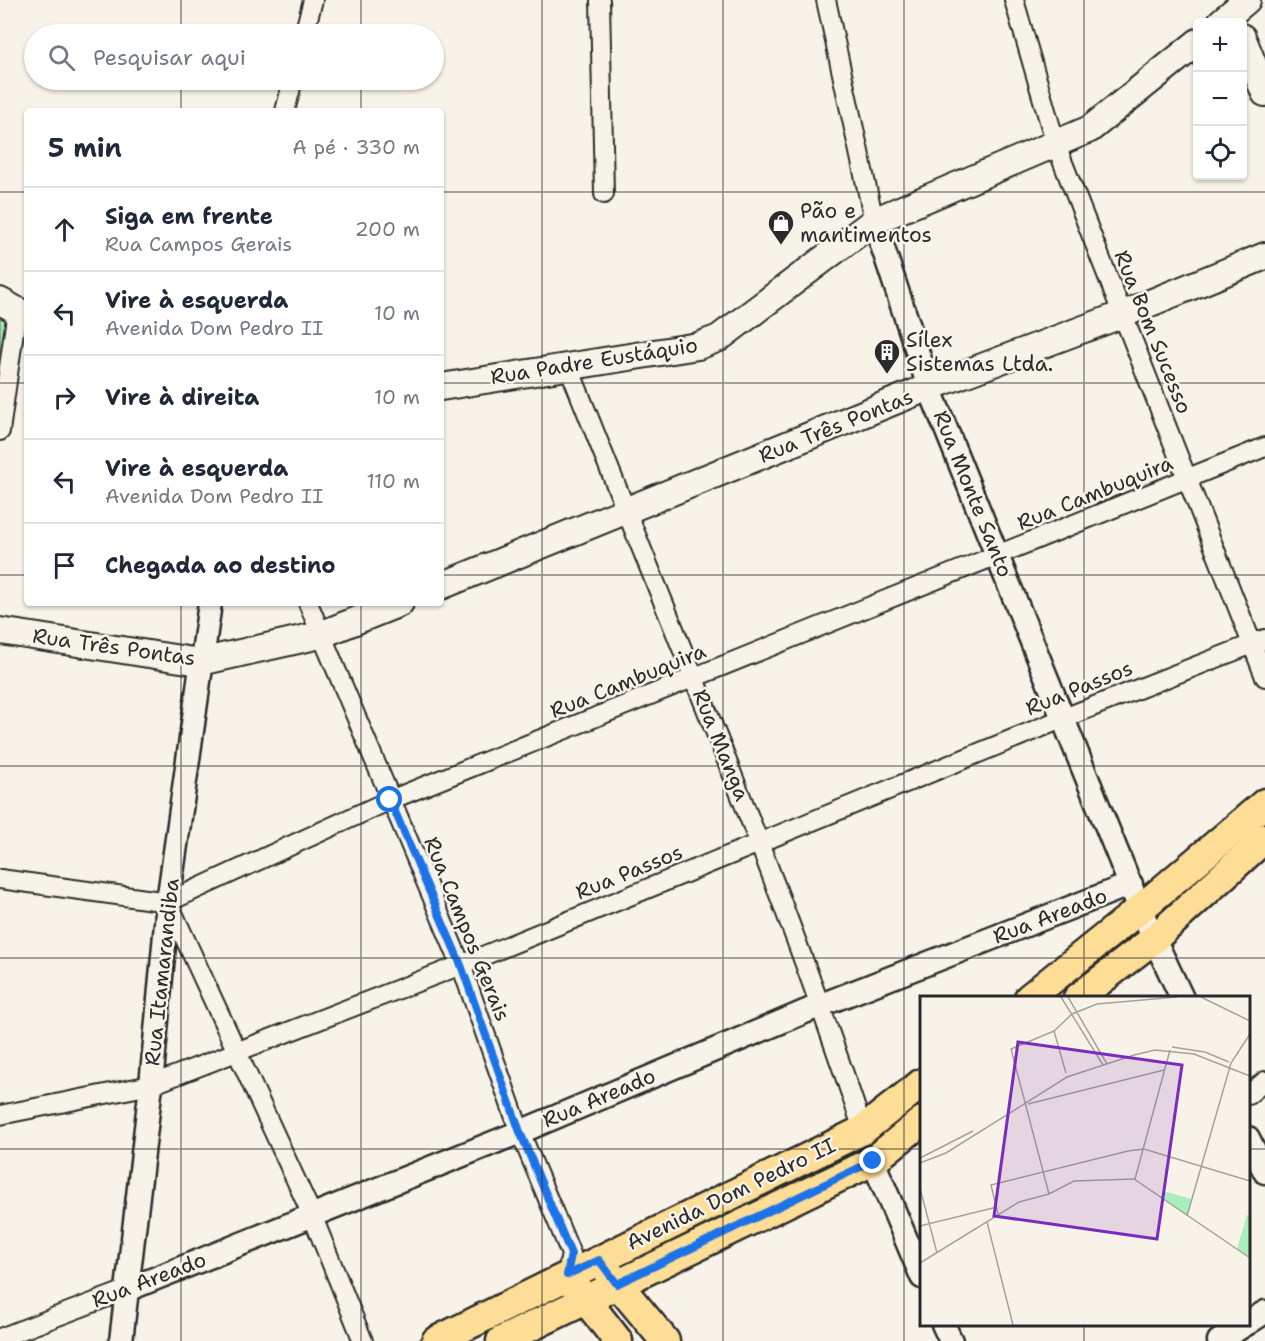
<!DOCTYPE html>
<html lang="pt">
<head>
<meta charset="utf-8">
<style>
	:root { --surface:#fff; --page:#f6f6f7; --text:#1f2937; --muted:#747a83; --line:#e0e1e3 }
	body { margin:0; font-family:"Shantell Sans",sans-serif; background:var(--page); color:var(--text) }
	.controls { position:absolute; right:18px; top:18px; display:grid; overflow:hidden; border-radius:6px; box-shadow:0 2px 4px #0004 }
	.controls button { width:54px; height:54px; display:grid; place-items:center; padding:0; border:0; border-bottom:2px solid var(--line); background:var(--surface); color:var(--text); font:30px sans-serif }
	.stop { position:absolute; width:18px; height:18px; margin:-14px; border:4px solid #1a73e8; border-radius:50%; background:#fff }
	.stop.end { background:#1a73e8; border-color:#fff; box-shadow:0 2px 6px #0008 }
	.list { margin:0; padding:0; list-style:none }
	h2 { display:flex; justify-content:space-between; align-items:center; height:78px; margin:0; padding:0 24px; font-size:26px }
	h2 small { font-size:20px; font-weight:400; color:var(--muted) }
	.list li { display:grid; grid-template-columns:39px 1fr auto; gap:18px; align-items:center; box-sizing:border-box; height:84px; padding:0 24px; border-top:2px solid var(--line) }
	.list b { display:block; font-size:22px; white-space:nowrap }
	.list p { margin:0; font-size:20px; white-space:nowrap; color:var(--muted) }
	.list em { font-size:20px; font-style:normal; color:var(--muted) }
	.icon { flex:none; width:33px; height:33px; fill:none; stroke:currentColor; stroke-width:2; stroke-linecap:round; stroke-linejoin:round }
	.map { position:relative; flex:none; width:1265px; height:1341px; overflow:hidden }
	.search { position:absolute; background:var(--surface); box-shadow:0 2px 4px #0004; left:24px; top:24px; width:420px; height:66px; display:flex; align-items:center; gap:15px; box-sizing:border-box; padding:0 21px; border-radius:33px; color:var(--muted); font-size:22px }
	.panel { position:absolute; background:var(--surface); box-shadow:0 2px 4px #0004; left:24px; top:108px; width:420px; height:498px; border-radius:6px }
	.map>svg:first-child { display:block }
	.green { fill:#a9efbb; stroke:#6a8d73; stroke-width:1.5 }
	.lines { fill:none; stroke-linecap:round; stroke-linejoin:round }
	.minor-casing { stroke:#2b2b2b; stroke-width:22 }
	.tertiary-casing { stroke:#2b2b2b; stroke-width:27 }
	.secondary-casing { stroke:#2b2b2b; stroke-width:30 }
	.primary-casing { stroke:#2b2b2b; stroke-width:33 }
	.minor { stroke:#f7f3e8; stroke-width:18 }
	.tertiary { stroke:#f7f3e8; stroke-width:22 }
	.secondary { stroke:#f7f3e8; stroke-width:26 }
	.primary { stroke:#fedd96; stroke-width:28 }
	.route { stroke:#1a73e8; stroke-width:8 }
	.grid { fill:none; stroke:#2b2b2b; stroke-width:1.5; stroke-opacity:0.55 }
	.labels { text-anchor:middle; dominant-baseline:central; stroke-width:5; stroke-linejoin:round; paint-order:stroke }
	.poi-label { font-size:21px; fill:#2b2b2b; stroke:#f7f3e8; text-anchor:start }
	.street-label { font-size:21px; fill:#2b2b2b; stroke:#f7f3e8 }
	.inset-road { fill:none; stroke:#a5a39c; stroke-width:1.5 }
	.view { fill:#7b2cbf; fill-opacity:0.15; stroke:#7b2cbf; stroke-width:3 }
	.inset-edge { fill:none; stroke:#2b2b2b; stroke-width:3 }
</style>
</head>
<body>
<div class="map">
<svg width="1265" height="1341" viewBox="0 0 1265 1341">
	<rect width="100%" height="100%" fill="#f7f3e8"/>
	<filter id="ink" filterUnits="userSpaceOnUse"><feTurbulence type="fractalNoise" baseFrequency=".0167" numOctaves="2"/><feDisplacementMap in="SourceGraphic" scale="12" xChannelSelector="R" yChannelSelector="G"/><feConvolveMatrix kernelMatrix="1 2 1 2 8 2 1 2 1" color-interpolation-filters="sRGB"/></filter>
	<g filter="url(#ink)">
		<polygon class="green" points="0,301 17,310 9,366 0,365"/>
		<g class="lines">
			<g class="minor-casing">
				<g id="minor">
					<polyline points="600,0 604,194"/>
					<polyline points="826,0 874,221"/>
					<polyline points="1014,0 1056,145 1265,677"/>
					<polyline points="304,34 313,0"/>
					<polyline points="285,111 293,80"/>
					<path d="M 568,365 C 668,619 777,870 863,1130"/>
					<polyline points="0,431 17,310"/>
					<polyline points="308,603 461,965 520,1132 571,1254 567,1275"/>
					<polyline points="0,879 168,902 390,800 1265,447"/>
					<polyline points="168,902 312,1215 363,1341"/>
					<polyline points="1248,1095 1265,1081"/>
					<polyline points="0,1115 151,1085 461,965 1064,718 1265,639"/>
					<polyline points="0,1338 129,1289"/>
				</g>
			</g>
			<g class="tertiary-casing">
				<g id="tertiary">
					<polyline points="874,221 929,387 1140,909 1182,998"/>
					<polyline points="1248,1138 1265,1172"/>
					<polyline points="873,1161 922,1277"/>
					<polyline points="129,1289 520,1132 821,1005 1131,884"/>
					<polyline points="1248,1323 1265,1312"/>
					<polyline points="943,1324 951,1341"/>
					<polyline points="121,1341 151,1085 168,902 210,603"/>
					<polyline points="1219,1341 1246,1324"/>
				</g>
			</g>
			<g class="secondary-casing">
				<g id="secondary">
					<polyline points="1221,22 1247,0"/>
					<polyline points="1242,37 1265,93"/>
					<polyline points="0,301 27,316"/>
					<polyline points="441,387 698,346 719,338 874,221 1090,129 1198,42"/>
					<polyline points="441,586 929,387 1121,315 1265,256"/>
					<polyline points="0,631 200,662 320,635 400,603"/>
				</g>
			</g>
			<g class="primary-casing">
				<g id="primary">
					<polyline points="1029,998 1140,909 1265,803"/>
					<polyline points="1078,998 1154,939 1265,838"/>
					<polyline points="607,1271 665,1341"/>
					<polyline points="575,1286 618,1341"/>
					<polyline points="436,1341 863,1130 922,1083"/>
					<polyline points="501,1341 873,1161 922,1121"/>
				</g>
			</g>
			<use href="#minor" class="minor"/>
			<use href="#tertiary" class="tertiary"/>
			<use href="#secondary" class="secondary"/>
			<use href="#primary" class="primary"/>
		</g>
	</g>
	<g class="lines" filter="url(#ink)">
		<polyline class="route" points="390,800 461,965 520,1132 571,1254 567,1275 599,1260 617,1284 873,1161"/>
	</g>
	<path class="grid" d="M 181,0 L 181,34M 361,0 L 361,34M 542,0 L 542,1341M 723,0 L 723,1341M 904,0 L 904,1341M 1084,0 L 1084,998M 181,80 L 181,111M 361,80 L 361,111M 0,192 L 27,192M 441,192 L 1265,192M 0,383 L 27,383M 441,383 L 1265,383M 0,575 L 27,575M 441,575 L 1265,575M 181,603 L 181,1341M 361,603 L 361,1341M 0,766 L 1265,766M 0,958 L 1265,958M 0,1149 L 922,1149M 1248,1149 L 1265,1149M 1084,1324 L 1084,1341"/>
	<defs>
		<g id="shop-pin" transform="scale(1.35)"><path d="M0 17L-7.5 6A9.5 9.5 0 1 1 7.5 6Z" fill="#2b2b2b" stroke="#f7f3e8"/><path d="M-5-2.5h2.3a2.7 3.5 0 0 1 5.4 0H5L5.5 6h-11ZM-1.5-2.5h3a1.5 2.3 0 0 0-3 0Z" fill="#fff"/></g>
		<g id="building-pin" transform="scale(1.35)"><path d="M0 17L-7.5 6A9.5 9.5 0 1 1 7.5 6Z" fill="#2b2b2b" stroke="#f7f3e8"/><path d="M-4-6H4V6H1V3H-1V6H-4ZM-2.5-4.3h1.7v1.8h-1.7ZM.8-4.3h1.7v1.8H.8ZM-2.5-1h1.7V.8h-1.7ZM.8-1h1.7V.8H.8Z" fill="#fff"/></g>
	</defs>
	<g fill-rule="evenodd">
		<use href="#shop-pin" x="781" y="223"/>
		<use href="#building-pin" x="887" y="352"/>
	</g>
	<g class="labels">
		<g class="poi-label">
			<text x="800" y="211">Pão e<tspan x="800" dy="24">mantimentos</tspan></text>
			<text x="906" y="340">Sílex<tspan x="906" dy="24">Sistemas Ltda.</tspan></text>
		</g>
		<g class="street-label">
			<text transform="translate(1153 332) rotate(68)">Rua Bom Sucesso</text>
			<text transform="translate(594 361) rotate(-9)">Rua Padre Eustáquio</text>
			<text transform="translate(836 426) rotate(-22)">Rua Três Pontas</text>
			<text transform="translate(1095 493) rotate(-22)">Rua Cambuquira</text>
			<text transform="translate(973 494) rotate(68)">Rua Monte Santo</text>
			<text transform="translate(114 647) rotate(8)">Rua Três Pontas</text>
			<text transform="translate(628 681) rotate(-22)">Rua Cambuquira</text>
			<text transform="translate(1079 688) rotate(-22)">Rua Passos</text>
			<text transform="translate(721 745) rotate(68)">Rua Manga</text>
			<text transform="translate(629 872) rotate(-22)">Rua Passos</text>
			<text transform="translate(1050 916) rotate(-21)">Rua Areado</text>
			<text transform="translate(467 929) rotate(68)">Rua Campos Gerais</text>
			<text transform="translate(162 972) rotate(-84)">Rua Itamarandiba</text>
			<text transform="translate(599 1098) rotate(-23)">Rua Areado</text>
			<text transform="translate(731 1194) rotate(-26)">Avenida Dom Pedro II</text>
			<text transform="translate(149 1280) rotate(-21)">Rua Areado</text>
		</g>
	</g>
	<g transform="translate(920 996)">
		<rect width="330" height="330" fill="#f7f3e8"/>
		<path d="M 243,195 L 272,203 L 267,220 L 241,202 ZM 327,219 L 330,220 L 330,262 L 317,253 Z" fill="#a9efbb"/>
		<path class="inset-road" d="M 141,1 L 183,69M 148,1 L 187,68M 281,1 L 330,25M 134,35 L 146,77M 252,51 L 285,56 L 309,66M 108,108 L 244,74M 0,162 L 53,135M 0,167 L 26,157 L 147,81 L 214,59 L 235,54 L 274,58 L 330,80M 215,183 L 250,54M 0,192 L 17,257M 129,198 L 91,53 L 134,35 L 152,18 L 177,8 L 257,1M 78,218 L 71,189 L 208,155 L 224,153 L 330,185M 267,220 L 311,67 L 330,38M 67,226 L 93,329M 0,230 L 77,211M 0,267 L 99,206 L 129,198 L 154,185 L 214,183 L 330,262"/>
		<path class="view" d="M 98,46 L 262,69 L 237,243 L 74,220 Z"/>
		<rect width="330" height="330" class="inset-edge"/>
	</g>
</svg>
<div class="controls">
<button>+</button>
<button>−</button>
<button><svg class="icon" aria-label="locate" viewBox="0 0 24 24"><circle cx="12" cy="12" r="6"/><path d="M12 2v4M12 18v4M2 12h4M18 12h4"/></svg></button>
</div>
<div class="stop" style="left:390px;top:800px"></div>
<div class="stop end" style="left:873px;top:1161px"></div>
<div class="search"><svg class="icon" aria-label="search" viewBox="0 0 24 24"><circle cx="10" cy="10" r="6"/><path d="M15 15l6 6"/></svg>Pesquisar aqui</div>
<section class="panel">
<h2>5 min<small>A pé · 330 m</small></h2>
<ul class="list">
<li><svg class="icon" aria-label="ahead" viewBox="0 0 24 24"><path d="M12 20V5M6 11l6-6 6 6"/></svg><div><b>Siga em frente</b><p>Rua Campos Gerais</p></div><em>200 m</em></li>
<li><svg class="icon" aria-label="left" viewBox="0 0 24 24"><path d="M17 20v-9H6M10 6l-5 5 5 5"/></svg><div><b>Vire à esquerda</b><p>Avenida Dom Pedro II</p></div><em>10 m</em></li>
<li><svg class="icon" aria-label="right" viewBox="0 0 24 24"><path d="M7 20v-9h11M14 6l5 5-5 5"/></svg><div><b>Vire à direita</b></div><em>10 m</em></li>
<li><svg class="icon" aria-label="left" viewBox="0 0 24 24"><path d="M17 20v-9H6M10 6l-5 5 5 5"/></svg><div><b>Vire à esquerda</b><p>Avenida Dom Pedro II</p></div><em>110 m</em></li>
<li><svg class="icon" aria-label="arrive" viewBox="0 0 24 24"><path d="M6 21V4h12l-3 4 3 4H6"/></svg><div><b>Chegada ao destino</b></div></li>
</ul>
</section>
</div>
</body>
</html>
